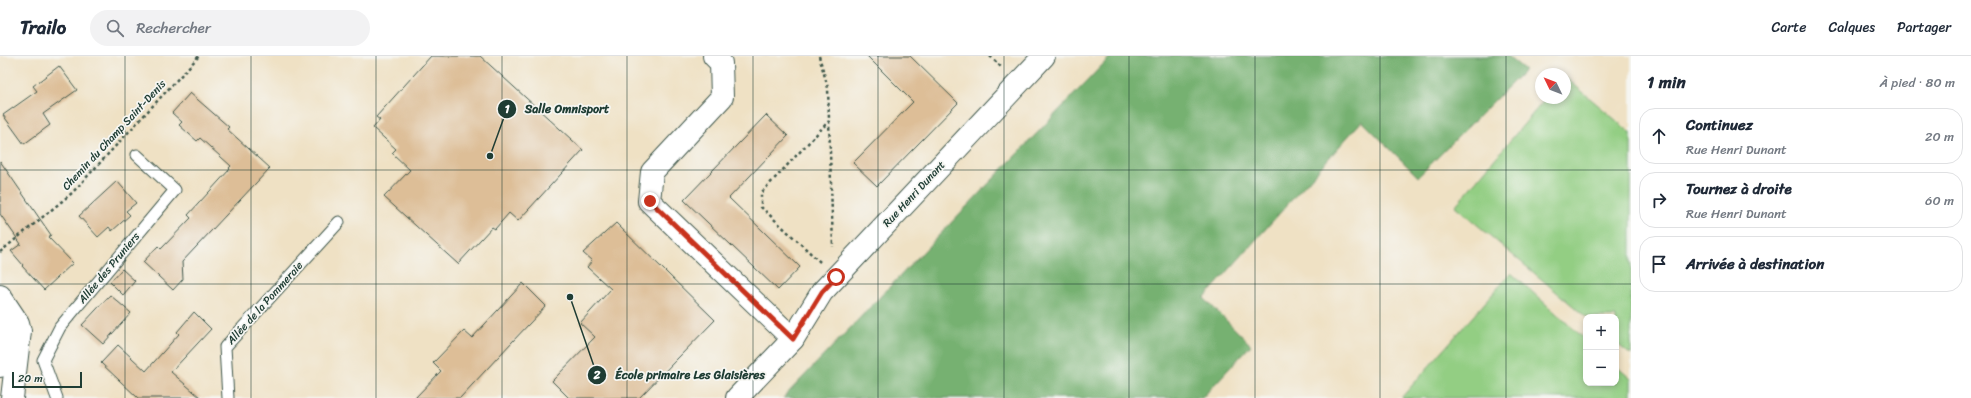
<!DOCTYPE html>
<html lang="fr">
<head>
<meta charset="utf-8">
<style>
	:root { --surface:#fff; --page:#f2f2f3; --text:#1f2937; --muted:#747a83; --line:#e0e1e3 }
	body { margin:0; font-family:Sriracha,sans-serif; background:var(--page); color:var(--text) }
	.controls { position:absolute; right:12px; bottom:12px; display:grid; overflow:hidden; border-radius:8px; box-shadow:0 2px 6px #0003 }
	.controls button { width:36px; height:36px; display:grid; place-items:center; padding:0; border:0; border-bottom:1px solid var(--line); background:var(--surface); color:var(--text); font:20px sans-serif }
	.compass { position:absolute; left:1535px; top:12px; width:36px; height:36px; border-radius:50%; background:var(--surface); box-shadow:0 2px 6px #0003; rotate:313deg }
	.scale { position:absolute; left:12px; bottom:10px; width:70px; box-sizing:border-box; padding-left:4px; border:2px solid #1f3d34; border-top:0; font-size:11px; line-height:14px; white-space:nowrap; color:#1f3d34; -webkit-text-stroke:3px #f6f6f2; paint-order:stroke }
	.stop { position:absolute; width:12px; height:12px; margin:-9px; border:3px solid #c8321e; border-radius:50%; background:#fff }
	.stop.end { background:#c8321e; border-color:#fff; box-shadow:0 1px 4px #0008 }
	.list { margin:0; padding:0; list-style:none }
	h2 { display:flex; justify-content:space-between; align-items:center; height:52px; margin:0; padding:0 16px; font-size:17px }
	h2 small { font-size:13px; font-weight:400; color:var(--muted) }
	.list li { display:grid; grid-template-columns:26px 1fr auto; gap:12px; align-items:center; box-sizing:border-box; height:56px; margin:0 8px 8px; padding:0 8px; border:1px solid var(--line); border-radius:16px }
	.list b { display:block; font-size:15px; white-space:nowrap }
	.list p { margin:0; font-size:13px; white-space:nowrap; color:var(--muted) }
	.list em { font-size:13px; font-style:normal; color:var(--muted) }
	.icon { flex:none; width:22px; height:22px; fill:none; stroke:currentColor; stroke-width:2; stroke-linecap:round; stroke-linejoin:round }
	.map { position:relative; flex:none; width:1631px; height:342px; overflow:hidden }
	header { display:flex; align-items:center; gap:24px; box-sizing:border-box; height:56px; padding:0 20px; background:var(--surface); border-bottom:1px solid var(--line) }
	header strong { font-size:19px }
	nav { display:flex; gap:22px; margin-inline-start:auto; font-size:14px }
	.search { width:280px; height:36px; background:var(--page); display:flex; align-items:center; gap:10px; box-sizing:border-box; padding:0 14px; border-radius:22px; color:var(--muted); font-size:15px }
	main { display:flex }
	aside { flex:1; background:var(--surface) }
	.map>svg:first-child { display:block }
	.green { fill:#93ce83; stroke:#59865c }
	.forest { fill:#76b171; stroke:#4a7752 }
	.building { fill:#ddbe97 }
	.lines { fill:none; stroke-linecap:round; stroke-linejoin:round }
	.service-casing { stroke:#3e564a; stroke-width:13 }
	.minor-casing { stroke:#3e564a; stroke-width:24 }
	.secondary-casing { stroke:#3e564a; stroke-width:24 }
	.path { stroke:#3e564a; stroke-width:2.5; stroke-dasharray:3 3; stroke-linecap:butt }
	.service { stroke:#fff; stroke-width:11 }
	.minor { stroke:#fff; stroke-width:22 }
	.secondary { stroke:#fff; stroke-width:22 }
	.route { stroke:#c8321e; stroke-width:5 }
	.grid { fill:none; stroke:#1f3d34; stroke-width:1; stroke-opacity:0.55 }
	.labels { text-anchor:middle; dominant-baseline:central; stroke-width:3.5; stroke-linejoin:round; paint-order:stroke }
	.street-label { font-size:11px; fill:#1f3d34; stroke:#f6f6f2 }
	.leader { fill:none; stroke:#1f3d34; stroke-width:1.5 }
	.callout-dot { fill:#1f3d34; stroke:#f6f6f2; stroke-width:1.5 }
	.mark-label { font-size:12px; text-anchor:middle; font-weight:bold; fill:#fff }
	.callout-label { font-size:12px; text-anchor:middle; font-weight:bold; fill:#1f3d34; stroke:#f6f6f2; stroke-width:3.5; stroke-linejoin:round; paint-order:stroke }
</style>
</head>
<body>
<header>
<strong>Trailo</strong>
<div class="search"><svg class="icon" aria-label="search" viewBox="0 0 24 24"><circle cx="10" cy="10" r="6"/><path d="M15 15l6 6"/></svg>Rechercher</div>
<nav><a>Carte</a><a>Calques</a><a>Partager</a></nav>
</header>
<main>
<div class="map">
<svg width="1631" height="342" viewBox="0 0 1631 342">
	<rect width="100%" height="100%" fill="#f6f6f2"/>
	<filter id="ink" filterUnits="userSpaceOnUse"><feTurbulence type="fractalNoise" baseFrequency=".025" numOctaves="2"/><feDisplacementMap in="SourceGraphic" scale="8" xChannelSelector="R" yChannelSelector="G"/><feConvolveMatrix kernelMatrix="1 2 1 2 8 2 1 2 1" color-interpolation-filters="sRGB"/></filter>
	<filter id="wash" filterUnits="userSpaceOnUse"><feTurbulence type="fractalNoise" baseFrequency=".012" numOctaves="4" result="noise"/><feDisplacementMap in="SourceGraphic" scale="16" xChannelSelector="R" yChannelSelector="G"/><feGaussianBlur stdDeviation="0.9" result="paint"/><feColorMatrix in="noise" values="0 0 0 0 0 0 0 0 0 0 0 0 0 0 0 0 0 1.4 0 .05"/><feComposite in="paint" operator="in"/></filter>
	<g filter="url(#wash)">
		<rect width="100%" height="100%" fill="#efe1c4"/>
		<g class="green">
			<polygon points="1565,21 1631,77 1631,299 1616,287 1616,261 1586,261 1455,150 1546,42 1565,42"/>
			<polygon points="1511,217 1586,284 1586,327 1616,327 1616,310 1631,323 1631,342 1401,342"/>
		</g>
		<polygon class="forest" points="1111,0 1508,0 1525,14 1418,121 1362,65 1204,242 1251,289 1202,342 783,342"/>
		<g id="blocks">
			<g class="building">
				<polygon points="431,0 480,0 583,94 518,165 509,157 495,173 492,171 458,208 384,141 410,114 392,97 396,93 373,72 380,64 376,61"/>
				<polygon points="867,0 910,0 958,47 877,130 853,107 913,46"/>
				<polygon points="59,10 77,34 43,58 50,69 24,88 3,59 37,35 33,30"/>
				<polygon points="190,37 229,71 227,73 270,112 182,206 183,223 173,234 143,206 158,190 161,193 191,162 188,159 230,113 229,112 231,110 200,82 197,85 179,69 182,66 172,57"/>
				<polygon points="766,59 788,80 729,142 800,211 778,234 684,144"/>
				<polygon points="0,105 51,179 48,181 73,207 44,234 22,210 23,209 11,195 21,188 0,158"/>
				<polygon points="117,125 136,147 126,155 130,159 112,175 109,171 98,181 79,160"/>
				<polygon points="616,167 715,264 639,342 569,342 552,325 595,281 580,267 611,233 587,211 592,205 583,197"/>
				<polygon points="122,213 135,225 123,239 110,226"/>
				<polygon points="523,227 546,250 512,286 460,342 415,342 441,315 433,307 464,275 472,282"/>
				<polygon points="110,239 131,257 103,288 82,269"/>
				<polygon points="194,256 211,273 171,316 201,342 138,342 101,307 118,289 146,315 179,278 177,276"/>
			</g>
		</g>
	</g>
	<g filter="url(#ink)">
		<use href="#blocks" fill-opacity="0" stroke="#3e564a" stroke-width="1"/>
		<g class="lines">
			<g class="service-casing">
				<g id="service">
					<polyline points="57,342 43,304 60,271 175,134 137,99"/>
					<polyline points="228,342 225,291 339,166"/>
				</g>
			</g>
			<g class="minor-casing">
				<g id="minor">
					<polyline points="714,0 721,7 722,41 652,116 649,145 793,283"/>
					<polyline points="737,342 793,283 822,236 1044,0"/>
				</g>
			</g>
			<g class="secondary-casing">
				<g id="secondary">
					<polyline points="0,240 18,267 20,275 12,342"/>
					<path d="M 0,246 C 6,268 5,287 0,310"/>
				</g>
			</g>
			<g class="path">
				<polyline points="819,0 828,32 833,191"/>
				<polyline points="990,0 1002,12"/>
				<polyline points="0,196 72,137 199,0"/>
				<polyline points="820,206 761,151 761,137 829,65"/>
			</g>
			<use href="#service" class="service"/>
			<use href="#minor" class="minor"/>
			<use href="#secondary" class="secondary"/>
		</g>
	</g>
	<g class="lines" filter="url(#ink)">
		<polyline class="route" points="650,145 793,283 822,236 836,221"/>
	</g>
	<path class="grid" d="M 125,0 L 125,342M 251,0 L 251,342M 376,0 L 376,342M 502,0 L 502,342M 627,0 L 627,342M 753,0 L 753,342M 878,0 L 878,342M 1004,0 L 1004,342M 1129,0 L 1129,342M 1255,0 L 1255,342M 1380,0 L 1380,342M 1506,0 L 1506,342M 0,114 L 1631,114M 0,228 L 1631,228"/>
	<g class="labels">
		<g class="street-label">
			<text transform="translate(114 79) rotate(-47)">Chemin du Champ Saint-Denis</text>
			<text transform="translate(914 138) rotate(-47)">Rue Henri Dunant</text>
			<text transform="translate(109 212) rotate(-50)">Allée des Pruniers</text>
			<text transform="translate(265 247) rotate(-48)">Allée de la Pommeraie</text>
		</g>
	</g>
	<path class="leader" d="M490 100L507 53M570 241L597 319"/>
	<g class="callout-dot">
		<circle cx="490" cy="100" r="4"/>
		<circle cx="570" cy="241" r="4"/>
		<circle cx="507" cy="53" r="10"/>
		<circle cx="597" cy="319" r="10"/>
	</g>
	<g class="mark-label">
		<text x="507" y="57">1</text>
		<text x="597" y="323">2</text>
	</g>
	<g class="callout-label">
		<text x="567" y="57">Salle Omnisport</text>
		<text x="690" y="323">École primaire Les Glaisières</text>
	</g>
</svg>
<div class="controls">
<button>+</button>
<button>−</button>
</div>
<svg class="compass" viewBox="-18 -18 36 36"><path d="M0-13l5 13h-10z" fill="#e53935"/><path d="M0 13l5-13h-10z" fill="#747a83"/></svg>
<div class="scale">20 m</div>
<div class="stop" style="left:836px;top:221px"></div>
<div class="stop end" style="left:650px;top:145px"></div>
</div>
<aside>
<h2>1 min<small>À pied · 80 m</small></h2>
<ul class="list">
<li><svg class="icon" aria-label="ahead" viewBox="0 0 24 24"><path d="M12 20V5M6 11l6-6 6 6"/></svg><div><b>Continuez</b><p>Rue Henri Dunant</p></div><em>20 m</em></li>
<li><svg class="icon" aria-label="right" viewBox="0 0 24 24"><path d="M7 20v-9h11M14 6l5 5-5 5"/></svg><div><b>Tournez à droite</b><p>Rue Henri Dunant</p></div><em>60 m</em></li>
<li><svg class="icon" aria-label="arrive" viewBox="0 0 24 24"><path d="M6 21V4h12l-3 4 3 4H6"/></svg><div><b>Arrivée à destination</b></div></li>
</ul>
</aside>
</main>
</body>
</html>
